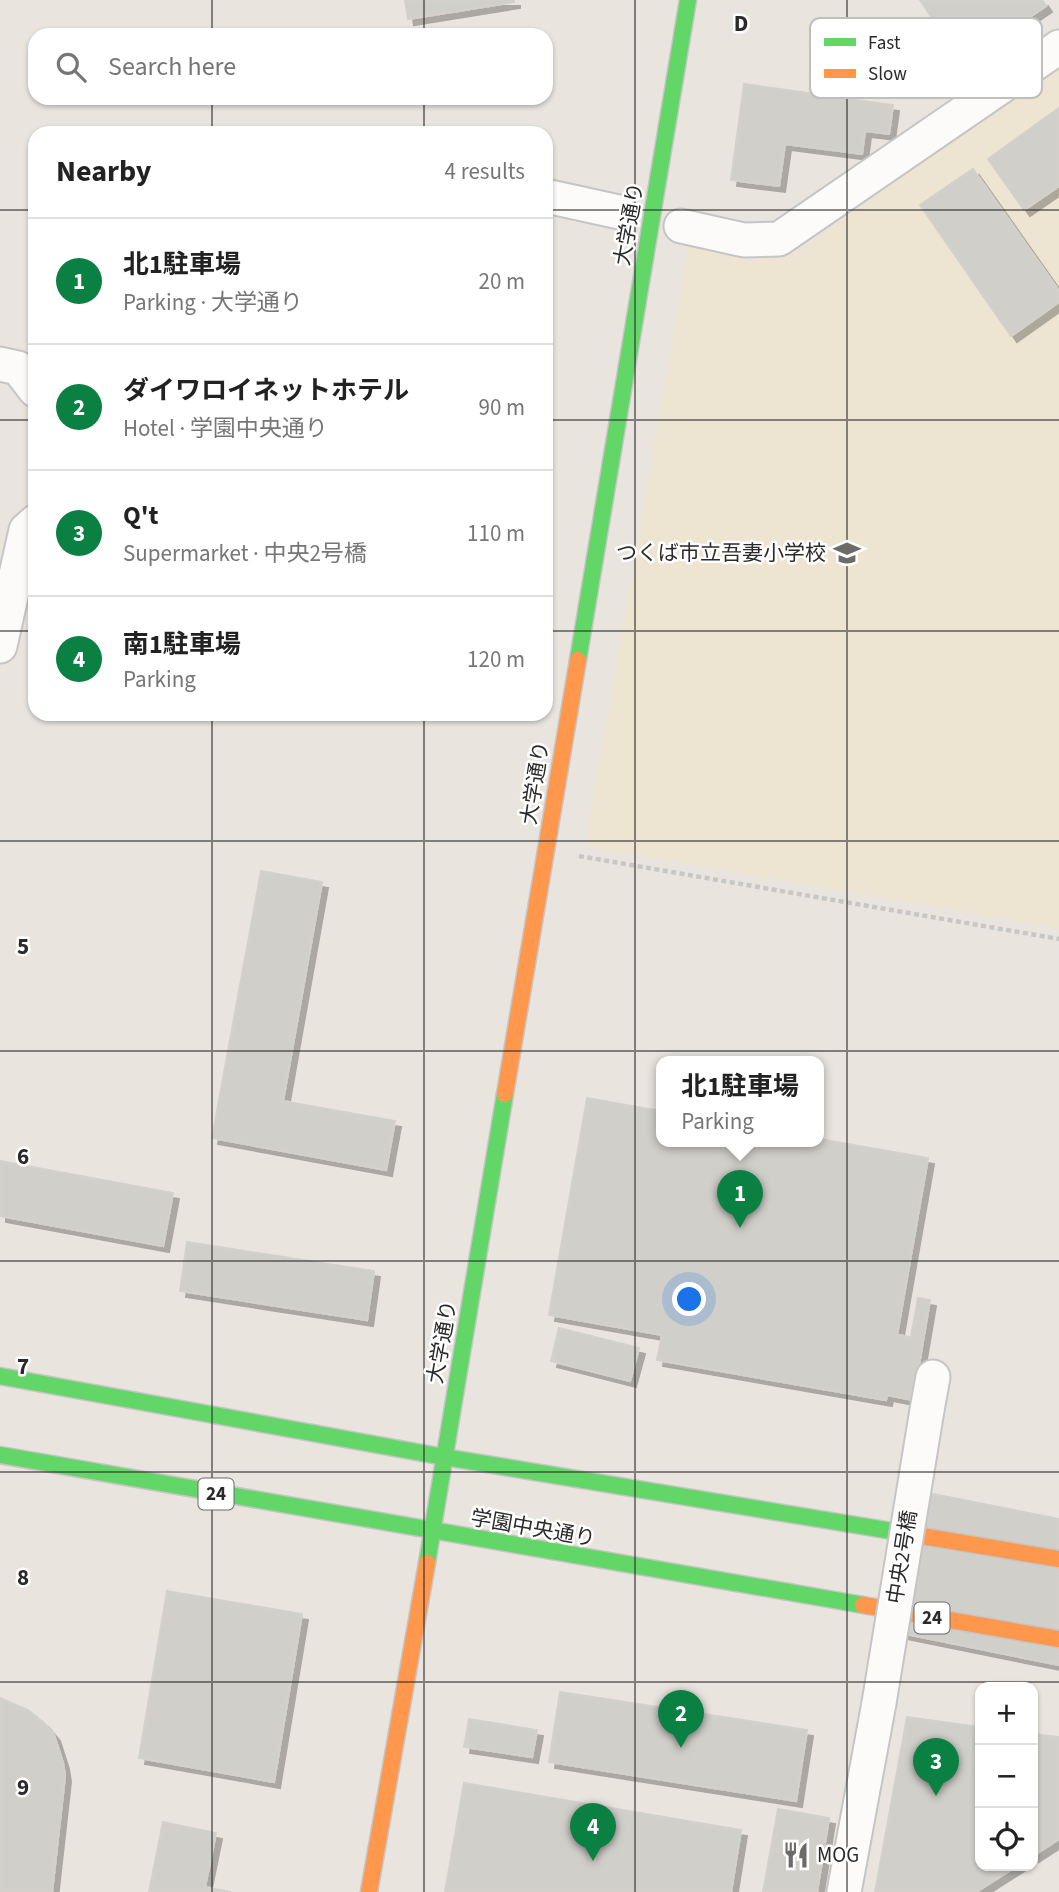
<!DOCTYPE html>
<html lang="en">
<head>
<meta charset="utf-8">
<style>
	:root { --surface:#fff; --page:#f2f2f2; --text:#222; --muted:#767676; --line:#e0e0e0; --accent:#0b8043 }
	body { margin:0; font-family:"Source Sans 3","Noto Sans JP",sans-serif; background:var(--page); color:var(--text) }
	.controls { position:absolute; right:21px; bottom:21px; display:grid; overflow:hidden; border-radius:14px; box-shadow:0 2px 5px #0004 }
	.controls button { width:63px; height:63px; display:grid; place-items:center; padding:0; border:0; border-bottom:2px solid var(--line); background:var(--surface); color:var(--text); font:35px sans-serif }
	.you { position:absolute; left:690px; top:1300px; width:24px; height:24px; margin:-18px; border:5px solid #fff; border-radius:50%; background:#1a73e8; box-shadow:0 0 0 10px #1a73e833 }
	.badge { display:grid; place-items:center; width:46px; height:46px; border-radius:50%; background:var(--accent); color:#fff; font-size:23px; font-weight:700 }
	.pin { position:absolute; translate:-50% -58px; filter:drop-shadow(0 2px 4px #0008) }
	.pin::after { content:''; position:absolute; top:37px; width:24px; height:21px; background:inherit; clip-path:polygon(0 0,100% 0,50% 100%) }
	.popup { position:absolute; left:656px; top:1056px; width:168px; height:91px; box-sizing:border-box; display:grid; place-content:center; border-radius:14px; background:var(--surface); filter:drop-shadow(0 2px 5px #0005); font-size:23px; white-space:nowrap; color:var(--muted) }
	.popup b { font-size:26px; color:var(--text) }
	.popup::after { content:''; position:absolute; left:50%; top:100%; margin-left:-14px; border:14px solid transparent; border-top-color:var(--surface) }
	.list { margin:0; padding:0; list-style:none }
	h2 { display:flex; justify-content:space-between; align-items:center; height:91px; margin:0; padding:0 28px; font-size:30px }
	h2 small { font-size:23px; font-weight:400; color:var(--muted) }
	.list li { display:grid; grid-template-columns:46px 1fr auto; gap:21px; align-items:center; box-sizing:border-box; height:126px; padding:0 28px; border-top:2px solid var(--line) }
	.list b { display:block; font-size:26px; white-space:nowrap }
	.list p { margin:0; font-size:23px; white-space:nowrap; color:var(--muted) }
	.list em { font-size:23px; font-style:normal; color:var(--muted) }
	.icon { flex:none; width:38px; height:38px; fill:none; stroke:currentColor; stroke-width:2; stroke-linecap:round; stroke-linejoin:round }
	.map { position:relative; flex:none; width:1059px; height:1892px; overflow:hidden }
	.search { position:absolute; background:var(--surface); box-shadow:0 2px 5px #0004; left:28px; top:28px; width:525px; height:77px; display:flex; align-items:center; gap:18px; box-sizing:border-box; padding:0 24px; border-radius:21px; color:var(--muted); font-size:26px }
	.panel { position:absolute; background:var(--surface); box-shadow:0 2px 5px #0004; left:28px; top:126px; width:525px; height:595px; border-radius:21px }
	.map>svg:first-child { display:block }
	.education { fill:#ede5d2 }
	.building { fill:#d1cfca; stroke:#d4d0cb; stroke-width:2; filter:url(#shadow) }
	.lines { fill:none; stroke-linecap:round; stroke-linejoin:round }
	.street-casing { stroke:#c6c5c5; stroke-width:37 }
	.fast-casing { stroke:#c6c5c5; stroke-width:19 }
	.slow-casing { stroke:#c6c5c5; stroke-width:19 }
	.path { stroke:#c8c7c6; stroke-width:4.5; stroke-dasharray:5 3.5; stroke-linecap:butt }
	.street { stroke:#fcfbfa; stroke-width:33 }
	.fast { stroke:#63d668; stroke-width:16 }
	.slow { stroke:#ff974d; stroke-width:16 }
	.street-bridge-casing { stroke:#c6c5c5; stroke-width:37; stroke-linecap:butt }
	.street-bridge { stroke:#fcfbfa; stroke-width:33 }
	.grid { fill:none; stroke:#2a2a2a; stroke-width:2; stroke-opacity:0.55 }
	.labels { text-anchor:middle; dominant-baseline:central; stroke-width:5; stroke-linejoin:round; paint-order:stroke }
	.shield { fill:#fff; stroke:#6a6a6a; stroke-width:2 }
	.shield-label { font-size:19px; font-weight:bold; fill:#2a2a2a }
	.street-label { font-size:21px; fill:#2a2a2a; stroke:#fff }
	.poi-label { font-size:21px; fill:#2a2a2a; stroke:#fff; text-anchor:end }
	.key { fill:#fff; stroke:#bfbfbf; stroke-width:2 }
	.key-label { font-size:19px; fill:#2a2a2a }
	.grid-label { font-size:23px; text-anchor:middle; font-weight:bold; fill:#2a2a2a; stroke:#fff; stroke-width:5; stroke-linejoin:round; paint-order:stroke }
</style>
</head>
<body>
<div class="map">
<svg width="1059" height="1892" viewBox="0 0 1059 1892">
	<defs>
		<filter id="shadow"><feDropShadow dx="6" dy="6" stdDeviation="0" flood-color="#0004"/></filter>
	</defs>
	<rect width="100%" height="100%" fill="#e9e5de"/>
	<polygon class="education" points="1059,64 1059,928 585,846 689,245 751,261 799,250"/>
	<g class="building">
		<polygon points="405,0 514,0 514,2 408,19"/>
		<polygon points="920,0 1042,0 1046,6 962,63"/>
		<polygon points="744,84 893,105 889,134 865,131 862,154 785,144 779,186 731,180"/>
		<polygon points="1059,108 1059,186 1024,210 988,159"/>
		<polygon points="973,169 1059,291 1059,302 1011,336 920,205"/>
		<polygon points="261,871 322,882 283,1101 395,1121 386,1170 212,1138"/>
		<polygon points="587,1098 661,1111 661,1142 819,1142 819,1139 928,1158 897,1335 911,1337 918,1298 930,1300 913,1400 887,1395 886,1400 657,1360 662,1335 549,1315"/>
		<polygon points="0,1161 173,1193 163,1246 0,1216"/>
		<polygon points="187,1242 374,1271 367,1320 180,1291"/>
		<polygon points="559,1328 639,1348 630,1381 551,1361"/>
		<polygon points="918,1491 1059,1519 1059,1665 891,1631"/>
		<polygon points="167,1591 302,1614 274,1782 139,1758"/>
		<polygon points="560,1692 807,1730 796,1801 549,1762"/>
		<polygon points="0,1698 28,1710 43,1722 54,1735 63,1763 65,1776 52,1892 0,1892"/>
		<polygon points="907,1717 980,1727 980,1866 1017,1866 976,1892 875,1892"/>
		<polygon points="469,1719 537,1730 532,1757 464,1747"/>
		<polygon points="1033,1734 1059,1737 1059,1839 1033,1856"/>
		<polygon points="464,1783 741,1830 731,1892 445,1892"/>
		<polygon points="778,1809 829,1818 817,1892 763,1892"/>
		<polygon points="163,1822 216,1833 205,1887 231,1892 149,1892"/>
	</g>
	<g class="lines">
		<g class="street-casing">
			<g id="street">
				<polyline points="546,196 619,212"/>
				<polyline points="681,226 744,240 779,239 1059,47"/>
				<polyline points="0,364 18,368 35,390"/>
				<polyline points="0,646 26,530 35,522"/>
				<polyline points="927,1410 933,1377"/>
				<polyline points="844,1892 879,1703"/>
			</g>
		</g>
		<g class="fast-casing">
			<g id="fast">
				<polyline points="578,660 688,0"/>
				<polyline points="0,1376 444,1457 898,1532"/>
				<polyline points="0,1455 863,1605"/>
				<polyline points="427,1563 505,1094"/>
			</g>
		</g>
		<g class="slow-casing">
			<g id="slow">
				<polyline points="505,1094 578,660"/>
				<polyline points="898,1532 1059,1559"/>
				<polyline points="863,1605 1059,1639"/>
				<polyline points="369,1892 427,1563"/>
			</g>
		</g>
		<polyline class="path" points="579,856 1059,939"/>
		<use href="#street" class="street"/>
		<use href="#fast" class="fast"/>
		<use href="#slow" class="slow"/>
		<g class="street-bridge-casing">
			<polyline id="street-bridge" points="879,1703 927,1410"/>
		</g>
		<use href="#street-bridge" class="street-bridge"/>
	</g>
	<path class="grid" d="M 212,0 L 212,35M 424,0 L 424,35M 635,0 L 635,1892M 847,0 L 847,1892M 212,98 L 212,133M 424,98 L 424,133M 0,210 L 35,210M 546,210 L 1059,210M 0,420 L 35,420M 546,420 L 1059,420M 0,631 L 35,631M 546,631 L 1059,631M 212,714 L 212,1892M 424,714 L 424,1892M 0,841 L 1059,841M 0,1051 L 1059,1051M 0,1261 L 1059,1261M 0,1472 L 1059,1472M 0,1682 L 1059,1682"/>
	<defs>
		<g id="school-bare" transform="scale(2.1)"><path d="M0-5L7-2L0 1L-7-2ZM-4 1L0 2.5L4 1V4Q0 6-4 4Z" fill="#6d6b69" stroke="#fff" stroke-width="2.5" paint-order="stroke"/></g>
		<g id="restaurant-bare" transform="scale(2.1)"><path d="M-5-6h1v4h1v-4h1v4h1v-4h1v5L-1.5 .5V6h-2V.5L-5-1ZM5-6V6H3V1.5H1.5Q1.5-4 5-6Z" fill="#6d6b69" stroke="#fff" stroke-width="2.5" paint-order="stroke"/></g>
	</defs>
	<g fill-rule="evenodd">
		<use href="#school-bare" x="847" y="553"/>
		<use href="#restaurant-bare" x="796" y="1855"/>
	</g>
	<g class="labels">
		<g class="shield">
			<rect x="198.5" y="1478.5" width="35" height="31" rx="5"/>
			<rect x="914.5" y="1602.5" width="35" height="31" rx="5"/>
		</g>
		<g class="shield-label">
			<text x="216" y="1494">24</text>
			<text x="932" y="1618">24</text>
		</g>
		<g class="street-label">
			<text transform="translate(629 224) rotate(-80)">大学通り</text>
			<text transform="translate(535 783) rotate(-81)">大学通り</text>
			<text transform="translate(442 1342) rotate(-80)">大学通り</text>
			<text transform="translate(533 1528) rotate(10)">学園中央通り</text>
			<text transform="translate(902 1557) rotate(-81)">中央2号橋</text>
		</g>
		<g class="poi-label">
			<text x="826" y="553">つくば市立吾妻小学校</text>
			<text x="817" y="1855" text-anchor="start">MOG</text>
		</g>
	</g>
	<rect x="810" y="18" width="232" height="80" rx="10" class="key"/>
	<rect x="824" y="38" width="32" height="8" fill="#63d668"/>
	<rect x="824" y="69" width="32" height="9" fill="#ff974d"/>
	<g class="key-label">
		<text x="868" y="49">Fast</text>
		<text x="868" y="80">Slow</text>
	</g>
	<g class="grid-label">
		<text x="741" y="31">D</text>
		<text x="23" y="954">5</text>
		<text x="23" y="1164">6</text>
		<text x="23" y="1374">7</text>
		<text x="23" y="1585">8</text>
		<text x="23" y="1795">9</text>
	</g>
</svg>
<div class="controls">
<button>+</button>
<button>−</button>
<button><svg class="icon" aria-label="locate" viewBox="0 0 24 24"><circle cx="12" cy="12" r="6"/><path d="M12 2v4M12 18v4M2 12h4M18 12h4"/></svg></button>
</div>
<div class="you"></div>
<div class="pin badge" style="left:740px;top:1228px">1</div>
<div class="popup"><b>北1駐車場</b>Parking</div>
<div class="pin badge" style="left:681px;top:1748px">2</div>
<div class="pin badge" style="left:936px;top:1796px">3</div>
<div class="pin badge" style="left:593px;top:1861px">4</div>
<div class="search"><svg class="icon" aria-label="search" viewBox="0 0 24 24"><circle cx="10" cy="10" r="6"/><path d="M15 15l6 6"/></svg>Search here</div>
<section class="panel">
<h2>Nearby<small>4 results</small></h2>
<ul class="list">
<li><span class="badge">1</span><div><b>北1駐車場</b><p>Parking · 大学通り</p></div><em>20 m</em></li>
<li><span class="badge">2</span><div><b>ダイワロイネットホテル</b><p>Hotel · 学園中央通り</p></div><em>90 m</em></li>
<li><span class="badge">3</span><div><b>Q't</b><p>Supermarket · 中央2号橋</p></div><em>110 m</em></li>
<li><span class="badge">4</span><div><b>南1駐車場</b><p>Parking</p></div><em>120 m</em></li>
</ul>
</section>
</div>
</body>
</html>
